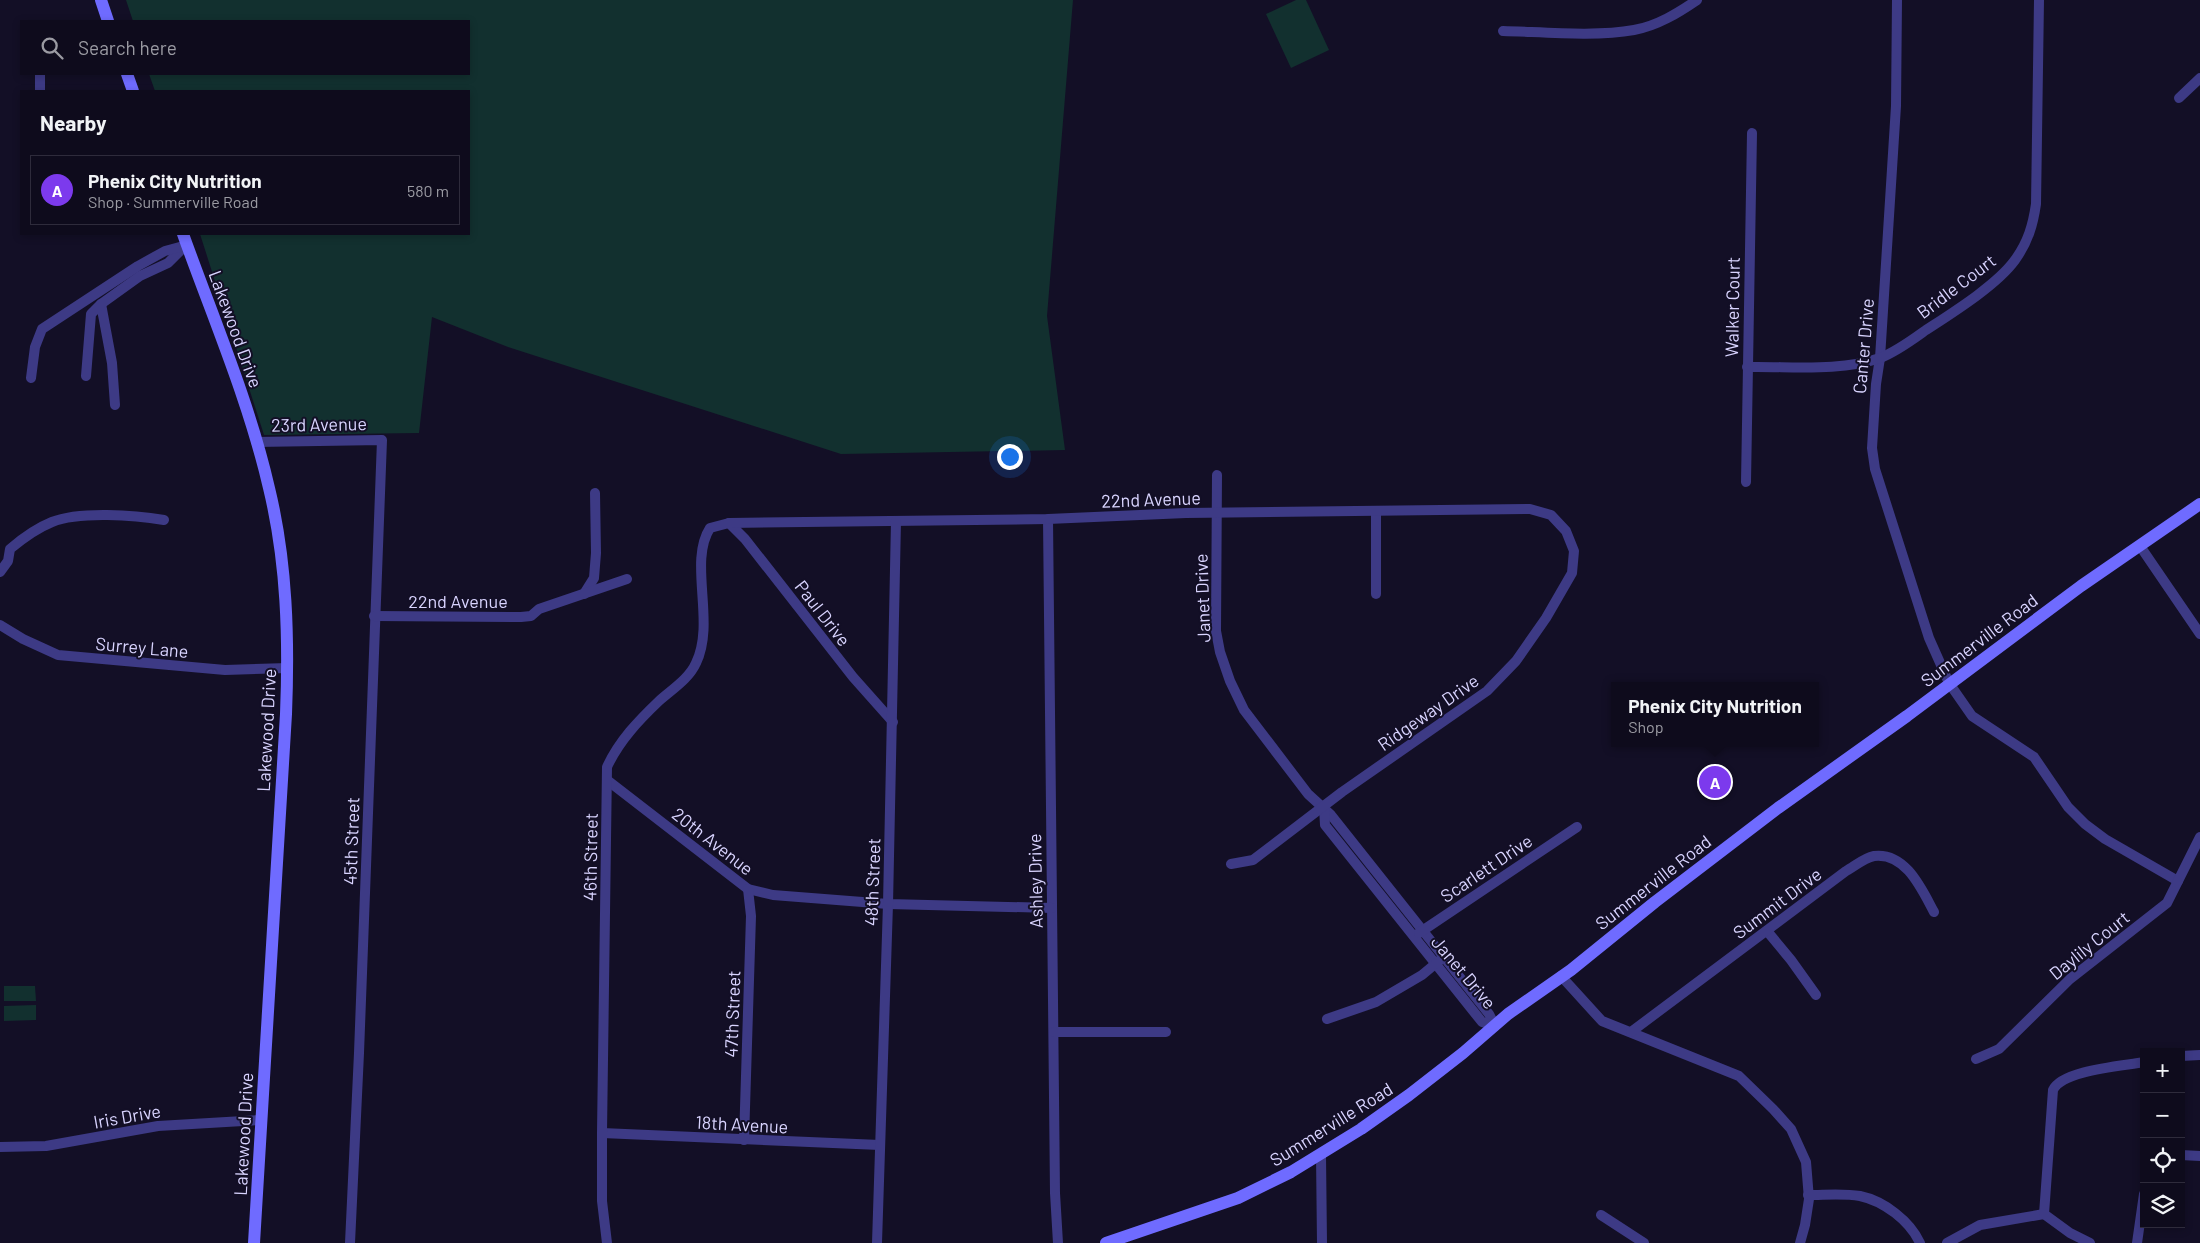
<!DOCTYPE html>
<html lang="en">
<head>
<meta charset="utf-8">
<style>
	:root { --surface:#0e0b1c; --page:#1c1929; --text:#f1f3f6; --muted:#9b9ba3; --line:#2e2b3b; --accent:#7c3aed }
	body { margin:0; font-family:Barlow,sans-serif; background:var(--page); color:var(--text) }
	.controls { position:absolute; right:15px; bottom:15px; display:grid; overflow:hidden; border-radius:0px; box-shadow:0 2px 8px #0003 }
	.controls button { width:45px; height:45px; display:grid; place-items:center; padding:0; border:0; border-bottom:1px solid var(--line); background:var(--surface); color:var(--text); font:25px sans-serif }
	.you { position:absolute; left:1009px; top:456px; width:18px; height:18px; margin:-12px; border:4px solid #fff; border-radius:50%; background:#1a73e8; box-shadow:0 0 0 8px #1a73e833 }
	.badge { display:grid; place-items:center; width:32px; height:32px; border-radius:50%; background:var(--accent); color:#fff; font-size:16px; font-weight:700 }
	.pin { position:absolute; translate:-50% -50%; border:2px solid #fff; box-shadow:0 1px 5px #0006 }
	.popup { position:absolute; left:1611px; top:682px; width:208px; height:65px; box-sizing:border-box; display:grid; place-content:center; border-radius:0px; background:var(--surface); filter:drop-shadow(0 1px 4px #0005); font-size:16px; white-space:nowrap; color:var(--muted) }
	.popup b { font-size:19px; color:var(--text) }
	.popup::after { content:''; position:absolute; left:50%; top:100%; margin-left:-10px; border:10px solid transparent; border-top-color:var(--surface) }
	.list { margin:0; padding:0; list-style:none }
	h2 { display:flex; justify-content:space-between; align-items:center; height:65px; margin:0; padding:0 20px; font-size:21px }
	h2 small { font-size:16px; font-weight:400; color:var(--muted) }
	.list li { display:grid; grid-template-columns:32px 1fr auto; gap:15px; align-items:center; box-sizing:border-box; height:70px; margin:0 10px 10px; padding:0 10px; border:1px solid var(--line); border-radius:0px }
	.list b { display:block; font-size:19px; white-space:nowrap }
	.list p { margin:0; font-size:16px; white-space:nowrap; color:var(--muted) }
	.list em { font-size:16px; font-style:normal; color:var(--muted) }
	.icon { flex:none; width:28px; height:28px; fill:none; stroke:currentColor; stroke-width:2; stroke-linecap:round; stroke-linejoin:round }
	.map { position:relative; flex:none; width:2200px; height:1243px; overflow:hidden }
	.search { position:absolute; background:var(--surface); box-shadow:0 2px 8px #0003; left:20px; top:20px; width:450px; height:55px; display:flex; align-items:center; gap:12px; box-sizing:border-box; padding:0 18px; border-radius:0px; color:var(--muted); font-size:19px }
	.panel { position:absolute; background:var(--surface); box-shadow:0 2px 8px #0003; left:20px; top:90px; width:450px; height:145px; border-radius:0px }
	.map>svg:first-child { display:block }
	.green { fill:#12302f }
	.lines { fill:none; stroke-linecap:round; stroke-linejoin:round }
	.street { stroke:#3d3a85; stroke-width:10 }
	.secondary { stroke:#6f6bff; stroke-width:12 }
	.labels { text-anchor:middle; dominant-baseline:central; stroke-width:4; stroke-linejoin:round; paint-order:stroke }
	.street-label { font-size:18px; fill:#d9d4ff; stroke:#130f26 }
</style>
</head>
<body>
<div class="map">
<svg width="2200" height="1243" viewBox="0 0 2200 1243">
	<rect width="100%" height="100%" fill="#130f26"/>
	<g class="green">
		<polygon points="126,0 1073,0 1047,316 1065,450 841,454 508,347 432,317 419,433 264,435 200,234 469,234 469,91 155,91 149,74 469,74 469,21 133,21"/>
		<polygon points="1296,0 1306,0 1329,50 1291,68 1266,14"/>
		<polygon points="4,986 35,986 36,1001 4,1001"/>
		<polygon points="36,1005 36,1020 4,1021 4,1006"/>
	</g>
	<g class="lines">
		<g class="street">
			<polyline points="1897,0 1896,106 1880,358 1876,384 1872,448 1875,469 1929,638 1949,683 1972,716 2034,757 2068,807 2085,824 2105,839 2178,881"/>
			<path d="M 1503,31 C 1542,32 1596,37 1634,30 C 1657,26 1678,13 1697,0"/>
			<polyline points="40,91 40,74"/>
			<polyline points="2179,98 2200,78"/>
			<polyline points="101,304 112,363 115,405"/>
			<path d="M 1747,367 C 1790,366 1839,372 1880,358 C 1896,352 1912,340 1926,330 C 1952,313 1997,285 2015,260 C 2028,242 2033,225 2036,204 L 2039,0"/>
			<polyline points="86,376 91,314 101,304 140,276 168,263 186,245"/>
			<polyline points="31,378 35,347 42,329 138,266 165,251 187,245"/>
			<polyline points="256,442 382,440 359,1053 350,1243"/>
			<polyline points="1217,475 1216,631 1220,652 1230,681 1244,710 1308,794 1331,815 1489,1014 1495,1026"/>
			<polyline points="1746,482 1752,133"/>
			<polyline points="1376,511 1376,594"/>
			<polyline points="1048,519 1055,1193 1058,1243"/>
			<polyline points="729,523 745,539 853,677 893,722"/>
			<polyline points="2140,546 2200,634"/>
			<path d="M 0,572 L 8,561 L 10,549 C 23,538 37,528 52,522 C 79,511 135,515 164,520"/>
			<polyline points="584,594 594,578 596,553 595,493"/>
			<polyline points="374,616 521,617 531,616 539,609 627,579"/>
			<polyline points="0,625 23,639 58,655 225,670 288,668"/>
			<polyline points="607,780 748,889 773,895 888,904 1052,908"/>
			<polyline points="1324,807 1325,825 1482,1022 1495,1026"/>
			<polyline points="1767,931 1791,960 1816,995"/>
			<polyline points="1419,933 1577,827"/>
			<polyline points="1561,976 1602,1021 1739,1076 1773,1109 1791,1129 1806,1162 1809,1199 1805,1225 1800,1243"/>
			<polyline points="1327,1019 1376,1002 1422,975 1440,960"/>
			<polyline points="1054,1032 1166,1032"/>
			<path d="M 1631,1032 L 1846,871 C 1855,866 1864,858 1874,856 C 1906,852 1922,890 1934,912"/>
			<polyline points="2181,1056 2200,1055"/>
			<polyline points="1976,1059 1999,1049 2070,979 2167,903 2200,837"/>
			<polyline points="602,1133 880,1145"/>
			<polyline points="744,1140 751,916 748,889"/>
			<polyline points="0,1147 46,1146 158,1126 260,1120"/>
			<polyline points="1321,1155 1322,1243"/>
			<polyline points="2181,1155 2200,1156"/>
			<path d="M 1808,1195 C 1825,1195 1843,1193 1860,1196 C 1884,1201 1910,1221 1920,1243"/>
			<polyline points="1601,1215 1644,1243"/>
			<path d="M 607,1243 L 602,1201 L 602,1133 L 607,767 C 619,741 638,721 659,701 C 671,690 689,679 696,663 C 716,622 688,562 710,528 L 729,523 L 1048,519 L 1186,513 L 1530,509 L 1551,515 L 1566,531 L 1574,551 L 1572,573 L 1546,618 L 1516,661 L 1487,691 L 1342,792 L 1253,860 L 1231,864"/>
			<polyline points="877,1243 888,904 896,521"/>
			<polyline points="1947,1243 1980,1225 2044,1214"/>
			<path d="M 2090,1243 L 2070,1233 L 2044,1214 L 2053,1090 C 2062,1070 2123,1066 2144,1062"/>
			<polyline points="2137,1243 2144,1194"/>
		</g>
		<g class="secondary">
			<polyline points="101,0 108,21"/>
			<polyline points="127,74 133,91"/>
			<path d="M 183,234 C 213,318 249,401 269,488 C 287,562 289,639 286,714 L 254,1243"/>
			<polyline points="1106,1243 1238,1198 1291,1172 1361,1129 1409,1095 1463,1053 1508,1014 1571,970 1655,902 1778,808 1907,716 2081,586 2200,504"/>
		</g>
	</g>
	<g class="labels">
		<g class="street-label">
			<text transform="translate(1956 286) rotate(-37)">Bridle Court</text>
			<text transform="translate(1732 307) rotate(-89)">Walker Court</text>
			<text transform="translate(236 329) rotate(70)">Lakewood Drive</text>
			<text transform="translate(1863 346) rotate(-85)">Canter Drive</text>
			<text transform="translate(319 424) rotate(-1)">23rd Avenue</text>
			<text transform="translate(1151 499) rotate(-2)">22nd Avenue</text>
			<text transform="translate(1202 598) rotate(-92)">Janet Drive</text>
			<text x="458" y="601">22nd Avenue</text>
			<text transform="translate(823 613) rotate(52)">Paul Drive</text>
			<text transform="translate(1979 640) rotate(-37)">Summerville Road</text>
			<text transform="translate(142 647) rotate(5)">Surrey Lane</text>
			<text transform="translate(1428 712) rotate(-35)">Ridgeway Drive</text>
			<text transform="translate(266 730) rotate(-87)">Lakewood Drive</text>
			<text transform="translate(351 841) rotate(-88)">45th Street</text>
			<text transform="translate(713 841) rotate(38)">20th Avenue</text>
			<text transform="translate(590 857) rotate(-89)">46th Street</text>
			<text transform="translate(1486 868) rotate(-34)">Scarlett Drive</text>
			<text transform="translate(1035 881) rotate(-91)">Ashley Drive</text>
			<text transform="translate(872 882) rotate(-88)">48th Street</text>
			<text transform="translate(1653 882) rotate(-38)">Summerville Road</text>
			<text transform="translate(1777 903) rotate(-37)">Summit Drive</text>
			<text transform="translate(2089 945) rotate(-39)">Daylily Court</text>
			<text transform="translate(1464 972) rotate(50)">Janet Drive</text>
			<text transform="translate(732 1014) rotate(-88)">47th Street</text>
			<text transform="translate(127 1116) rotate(-10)">Iris Drive</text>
			<text transform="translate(742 1124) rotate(3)">18th Avenue</text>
			<text transform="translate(1331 1124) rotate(-32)">Summerville Road</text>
			<text transform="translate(243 1134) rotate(-87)">Lakewood Drive</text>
		</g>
	</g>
</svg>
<div class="controls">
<button>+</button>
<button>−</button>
<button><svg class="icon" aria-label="locate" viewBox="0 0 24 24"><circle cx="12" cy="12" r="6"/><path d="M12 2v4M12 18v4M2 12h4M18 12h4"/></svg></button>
<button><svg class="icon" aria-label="layers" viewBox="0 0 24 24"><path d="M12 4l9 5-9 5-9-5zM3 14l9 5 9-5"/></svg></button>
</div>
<div class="you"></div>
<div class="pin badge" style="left:1715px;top:782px">A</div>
<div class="popup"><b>Phenix City Nutrition</b>Shop</div>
<div class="search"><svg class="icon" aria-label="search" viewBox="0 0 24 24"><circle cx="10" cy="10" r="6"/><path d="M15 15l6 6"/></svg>Search here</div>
<section class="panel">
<h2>Nearby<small></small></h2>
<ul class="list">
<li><span class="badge">A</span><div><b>Phenix City Nutrition</b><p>Shop · Summerville Road</p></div><em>580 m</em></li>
</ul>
</section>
</div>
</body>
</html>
